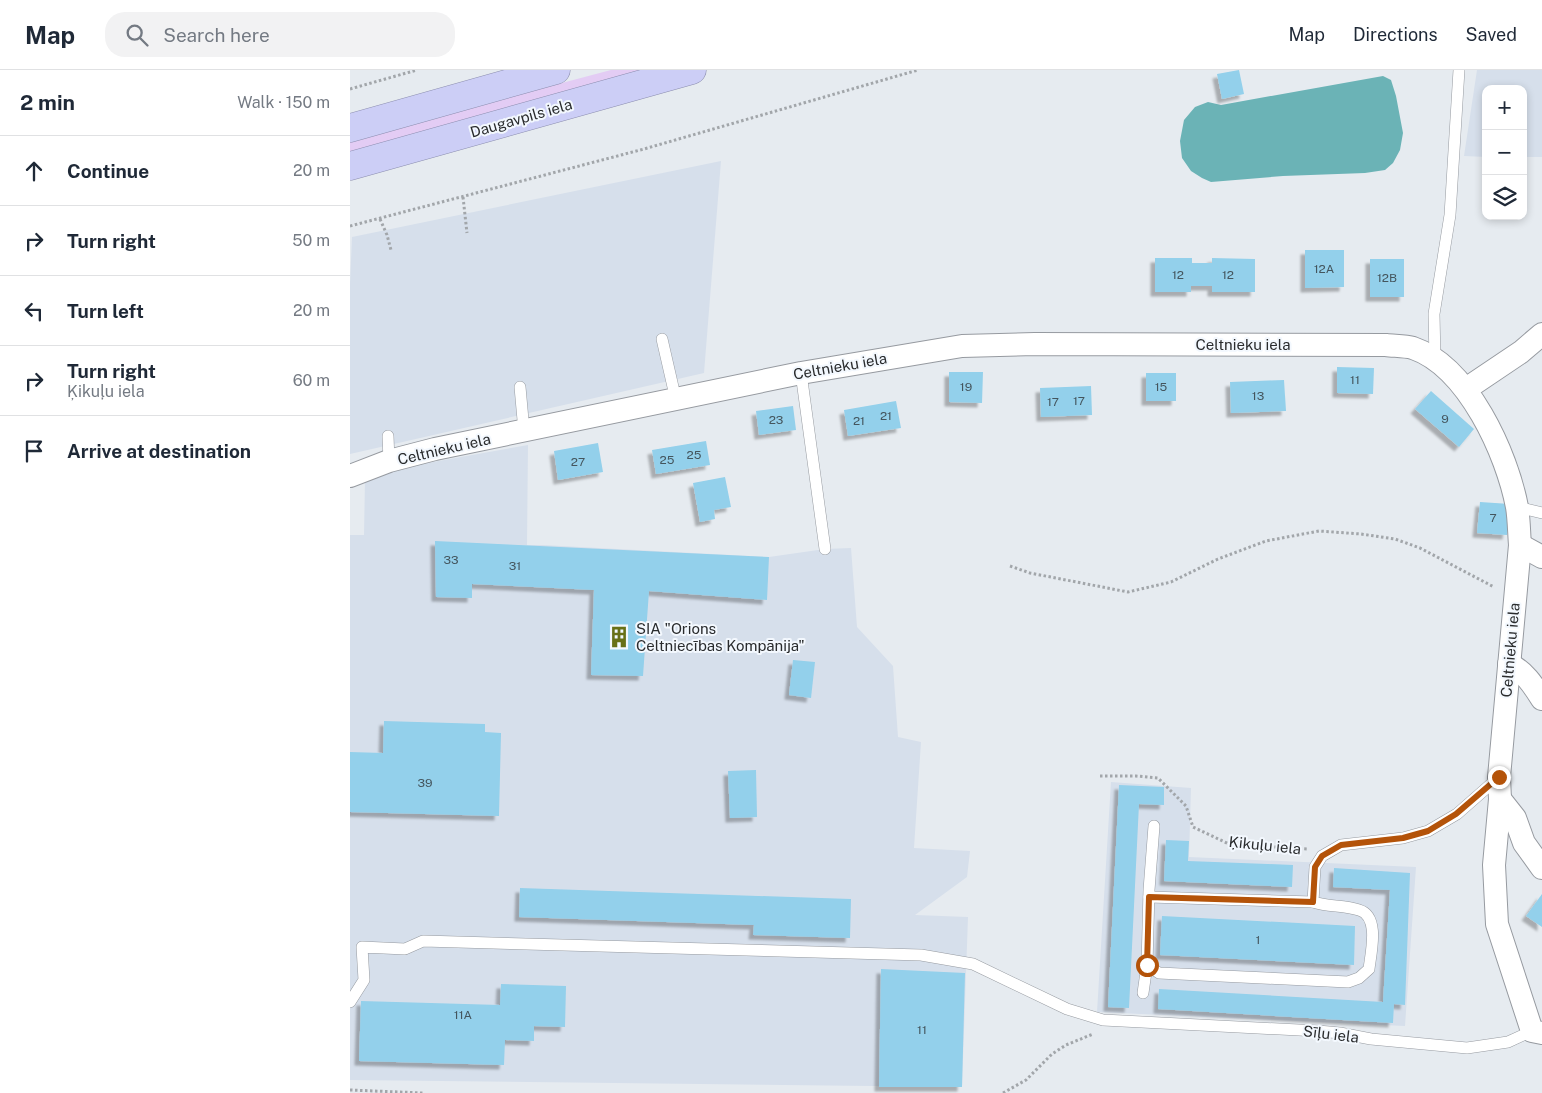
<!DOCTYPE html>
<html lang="en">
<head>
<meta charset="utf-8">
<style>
	:root { --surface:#fff; --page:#f2f2f3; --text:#1f2937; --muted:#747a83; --line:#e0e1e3 }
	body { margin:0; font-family:"Public Sans",sans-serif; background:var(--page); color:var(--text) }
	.controls { position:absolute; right:15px; top:15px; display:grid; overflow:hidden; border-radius:10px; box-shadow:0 2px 8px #0003 }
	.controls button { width:45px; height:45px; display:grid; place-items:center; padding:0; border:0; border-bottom:1px solid var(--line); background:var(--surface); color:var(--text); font:25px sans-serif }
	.stop { position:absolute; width:15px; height:15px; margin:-11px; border:4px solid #b45309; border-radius:50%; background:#fff }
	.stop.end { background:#b45309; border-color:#fff; box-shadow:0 1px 5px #0008 }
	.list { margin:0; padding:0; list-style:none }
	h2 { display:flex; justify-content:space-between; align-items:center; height:65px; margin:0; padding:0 20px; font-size:21px }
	h2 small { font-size:16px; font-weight:400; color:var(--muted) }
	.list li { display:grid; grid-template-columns:32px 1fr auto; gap:15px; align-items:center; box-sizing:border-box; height:70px; padding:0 20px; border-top:1px solid var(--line) }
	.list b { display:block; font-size:19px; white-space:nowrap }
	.list p { margin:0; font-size:16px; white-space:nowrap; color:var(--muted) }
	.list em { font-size:16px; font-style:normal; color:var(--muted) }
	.icon { flex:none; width:28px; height:28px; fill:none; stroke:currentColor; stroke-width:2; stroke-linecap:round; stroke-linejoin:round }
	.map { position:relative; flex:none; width:1192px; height:1023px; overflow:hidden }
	header { display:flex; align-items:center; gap:30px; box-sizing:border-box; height:70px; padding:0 25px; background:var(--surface); border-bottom:1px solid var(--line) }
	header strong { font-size:24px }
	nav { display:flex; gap:28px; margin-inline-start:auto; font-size:18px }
	.search { width:350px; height:45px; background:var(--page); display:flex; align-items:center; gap:12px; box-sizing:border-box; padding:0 18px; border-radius:20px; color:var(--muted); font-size:19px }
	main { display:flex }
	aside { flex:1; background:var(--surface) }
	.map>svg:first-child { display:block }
	.built { fill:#d6dfeb }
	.green { fill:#e3ccf4 }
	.water { fill:#6bb3b6 }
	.building { fill:#93d0eb; filter:url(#shadow) }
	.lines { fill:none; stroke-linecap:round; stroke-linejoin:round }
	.service-casing { stroke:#969aa0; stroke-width:12 }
	.minor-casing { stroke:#969aa0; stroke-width:24 }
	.trunk-casing { stroke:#8b8dae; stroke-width:29 }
	.path { stroke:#a2a6aa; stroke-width:3; stroke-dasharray:2.5 2.5; stroke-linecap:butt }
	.service { stroke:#fff; stroke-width:11 }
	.minor { stroke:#fff; stroke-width:22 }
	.trunk { stroke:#cccef6; stroke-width:28 }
	.route { stroke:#b45309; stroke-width:6 }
	.labels { text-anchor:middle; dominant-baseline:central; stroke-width:4; stroke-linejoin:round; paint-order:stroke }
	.number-label { font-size:12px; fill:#44555d }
	.street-label { font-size:15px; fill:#2a2c2e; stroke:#f3f8fe }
	.poi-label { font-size:15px; fill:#2a2c2e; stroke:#f3f8fe; text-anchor:start }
</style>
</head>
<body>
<header>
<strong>Map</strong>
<div class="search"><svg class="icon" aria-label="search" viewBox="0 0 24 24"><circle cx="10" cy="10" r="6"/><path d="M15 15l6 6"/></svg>Search here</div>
<nav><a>Map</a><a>Directions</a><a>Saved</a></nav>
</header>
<main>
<aside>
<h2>2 min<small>Walk · 150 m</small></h2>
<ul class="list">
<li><svg class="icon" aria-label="ahead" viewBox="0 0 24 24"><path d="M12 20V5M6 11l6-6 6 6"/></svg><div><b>Continue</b></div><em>20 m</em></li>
<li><svg class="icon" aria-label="right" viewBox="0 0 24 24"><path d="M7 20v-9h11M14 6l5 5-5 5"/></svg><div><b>Turn right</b></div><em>50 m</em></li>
<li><svg class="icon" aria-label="left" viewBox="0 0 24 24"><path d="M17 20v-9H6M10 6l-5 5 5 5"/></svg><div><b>Turn left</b></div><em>20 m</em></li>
<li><svg class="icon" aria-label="right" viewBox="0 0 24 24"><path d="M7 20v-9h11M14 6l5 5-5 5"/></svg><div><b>Turn right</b><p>Ķikuļu iela</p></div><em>60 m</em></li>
<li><svg class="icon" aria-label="arrive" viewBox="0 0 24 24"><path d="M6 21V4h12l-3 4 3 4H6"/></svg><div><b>Arrive at destination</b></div></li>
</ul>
</aside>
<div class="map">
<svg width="1192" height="1023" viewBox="0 0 1192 1023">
	<defs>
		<filter id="shadow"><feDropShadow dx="-4.5" dy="4.5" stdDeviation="1" flood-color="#0004"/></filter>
	</defs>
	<rect width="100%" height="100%" fill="#e6ebf0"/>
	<g class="built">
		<polygon points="1127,0 1192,0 1192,87 1173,87 1173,19 1136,19 1136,87 1114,86"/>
		<polygon points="371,91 354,303 0,384 0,214 2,167"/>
		<polygon points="178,375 177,475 192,475 419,487 475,479 501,478 507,557 543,596 548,667 571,672 564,778 620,781 617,807 565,845 618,847 612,1017 0,1010 0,465 14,465 15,410 38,400"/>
		<polygon points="761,712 841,718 839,787 1066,797 1055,956 747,942"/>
	</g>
	<polygon class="green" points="261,0 300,0 0,82 0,69"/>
	<polygon class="water" points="1033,6 1041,10 1046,26 1053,63 1050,80 1043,93 1035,100 1015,103 933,106 861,112 852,108 841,101 832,88 830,71 834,50 845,37 858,32 871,35"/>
	<g class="building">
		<polygon points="889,0 894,24 872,29 867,4"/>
		<polygon points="955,180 994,180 994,217 955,218"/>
		<polygon points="805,188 842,188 842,193 862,193 862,188 905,189 905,222 862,222 862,216 841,216 841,222 805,222"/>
		<rect x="1020" y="189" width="34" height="38"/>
		<polygon points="987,297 1024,298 1023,324 987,323"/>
		<polygon points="599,302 633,302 632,333 599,332"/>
		<rect x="796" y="303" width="30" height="28"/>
		<polygon points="934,310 936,341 881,343 880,312"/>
		<polygon points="741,316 742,345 691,347 690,318"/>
		<polygon points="1081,321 1124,359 1109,377 1065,339"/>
		<polygon points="546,331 551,358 498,366 494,340"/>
		<polygon points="443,336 446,360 409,365 406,341"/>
		<polygon points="356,371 360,395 306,404 302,380"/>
		<polygon points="248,373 253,402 208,410 204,381"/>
		<polygon points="375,407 381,437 364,440 365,449 350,452 343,413"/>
		<polygon points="1130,432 1160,434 1157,465 1127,463"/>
		<polygon points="85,471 419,487 417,530 299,521 293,606 241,605 244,520 122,514 122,528 86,527"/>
		<polygon points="443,590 465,592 461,628 439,625"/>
		<polygon points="34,651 135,654 135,662 151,663 149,746 0,742 0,682 33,683"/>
		<polygon points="406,700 407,747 380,748 378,701"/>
		<polygon points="769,715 814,717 814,735 789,734 779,938 758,937"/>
		<polygon points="816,770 839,771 838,791 943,795 942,817 814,811"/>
		<polygon points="984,798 1060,803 1055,935 1044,934 1043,953 808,939 809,919 1033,932 1040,820 983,817"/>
		<polygon points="170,818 501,829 500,868 403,865 404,855 169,847"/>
		<polygon points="1192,824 1192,857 1176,846"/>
		<polygon points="812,846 1005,856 1004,895 810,885"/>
		<polygon points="531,899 615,903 612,1017 529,1017"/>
		<polygon points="151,914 216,916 215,957 184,956 184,971 155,970 154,995 9,991 11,931 150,935"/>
	</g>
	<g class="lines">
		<g class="service-casing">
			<g id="service">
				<polyline points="312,269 326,330"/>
				<polyline points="1085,290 1084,244 1100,145 1109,0"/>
				<polyline points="451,303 475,479"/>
				<polyline points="170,317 174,361"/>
				<polyline points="38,366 39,391"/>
				<polyline points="1167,437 1192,443"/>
				<path d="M 804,756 L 799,820 L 797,895 L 809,903 L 998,912 L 1009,908 L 1019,899 C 1021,882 1030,846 1009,840 C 994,835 978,837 963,832 L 965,797 L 972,786 L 991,775 L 1053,768 L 1078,761 L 1107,744 L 1148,708"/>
				<polyline points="799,827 963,832"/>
				<polyline points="793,923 797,895"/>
				<polyline points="0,932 14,910 12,877 55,879 73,871 571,885 623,894 717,939 753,950 968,961 990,963 1021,969 1117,978 1158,972 1182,961"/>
			</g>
		</g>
		<g class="minor-casing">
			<g id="minor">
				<polyline points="1116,319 1171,282 1192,264"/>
				<path d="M 0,406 L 39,391 L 85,379 L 451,303 L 612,276 L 685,274 L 1036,275 C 1044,276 1055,276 1063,278 C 1118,297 1157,384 1167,437 C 1169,449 1169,463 1170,475 L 1149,707 L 1150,729 L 1144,795 L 1147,854 L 1182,961 L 1192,963"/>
				<polyline points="1170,475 1192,487"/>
				<path d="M 1159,594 C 1175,602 1183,615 1192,629"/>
				<polyline points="1150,729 1165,748 1174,773 1192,798"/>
			</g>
		</g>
		<g class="trunk-casing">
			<g id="trunk">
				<polyline points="0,58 206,0"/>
				<polyline points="0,96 342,0"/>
			</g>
		</g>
		<g class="path">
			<polyline points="0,19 67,0"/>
			<polyline points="113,127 117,163"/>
			<polyline points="30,149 37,165 41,180"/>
			<polyline points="0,156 294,79 568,0"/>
			<polyline points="660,496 680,503 778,522 821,512 868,489 916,471 969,461 1011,464 1045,469 1070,478 1144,517"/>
			<polyline points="750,706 786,706 808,708 836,736 843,757 879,774 957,779"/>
			<polyline points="0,1020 73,1023"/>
			<polyline points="653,1023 676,1010 702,984 716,975 743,964"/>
		</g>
		<use href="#service" class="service"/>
		<use href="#minor" class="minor"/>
		<use href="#trunk" class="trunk"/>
	</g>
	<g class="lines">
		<polyline class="route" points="797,895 799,827 963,832 965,797 972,786 991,775 1053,768 1078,761 1106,744 1149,707"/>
	</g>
	<defs>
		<g id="building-bare" transform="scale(1.725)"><path d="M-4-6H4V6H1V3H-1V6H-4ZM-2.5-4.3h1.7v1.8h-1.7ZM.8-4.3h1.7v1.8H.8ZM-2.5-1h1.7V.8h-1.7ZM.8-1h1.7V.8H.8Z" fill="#687017" stroke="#f3f8fe" stroke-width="2.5" paint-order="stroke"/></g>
	</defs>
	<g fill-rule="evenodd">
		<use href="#building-bare" x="269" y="567"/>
	</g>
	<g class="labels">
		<g class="number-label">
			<text x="974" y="199">12A</text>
			<text x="828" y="205">12</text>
			<text x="878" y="205">12</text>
			<text x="1037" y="208">12B</text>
			<text x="1005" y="310">11</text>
			<text x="616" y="317">19</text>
			<text x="811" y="317">15</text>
			<text x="908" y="326">13</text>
			<text x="729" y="331">17</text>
			<text x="703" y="332">17</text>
			<text x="536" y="346">21</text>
			<text x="1095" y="349">9</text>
			<text x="426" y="350">23</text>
			<text x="509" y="351">21</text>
			<text x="344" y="385">25</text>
			<text x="317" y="390">25</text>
			<text x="228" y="392">27</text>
			<text x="1143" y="448">7</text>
			<text x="101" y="490">33</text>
			<text x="165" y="496">31</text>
			<text x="75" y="713">39</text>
			<text x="908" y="870">1</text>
			<text x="113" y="945">11A</text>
			<text x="572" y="960">11</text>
		</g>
		<g class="street-label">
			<text transform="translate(171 48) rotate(-16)">Daugavpils iela</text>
			<text x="893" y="274">Celtnieku iela</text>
			<text transform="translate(490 296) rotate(-10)">Celtnieku iela</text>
			<text transform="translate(94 379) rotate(-13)">Celtnieku iela</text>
			<text transform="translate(1160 580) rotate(-85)">Celtnieku iela</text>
			<text transform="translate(915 775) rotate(6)">Ķikuļu iela</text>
			<text transform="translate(981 964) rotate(7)">Sīļu iela</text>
		</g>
		<g class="poi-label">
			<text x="286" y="558">SIA "Orions<tspan x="286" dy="17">Celtniecības Kompānija"</tspan></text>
		</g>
	</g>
</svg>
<div class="controls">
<button>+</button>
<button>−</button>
<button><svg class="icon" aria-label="layers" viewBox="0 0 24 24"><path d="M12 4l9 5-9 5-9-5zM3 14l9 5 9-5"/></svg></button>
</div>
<div class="stop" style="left:797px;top:895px"></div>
<div class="stop end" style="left:1149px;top:707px"></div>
</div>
</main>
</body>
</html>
